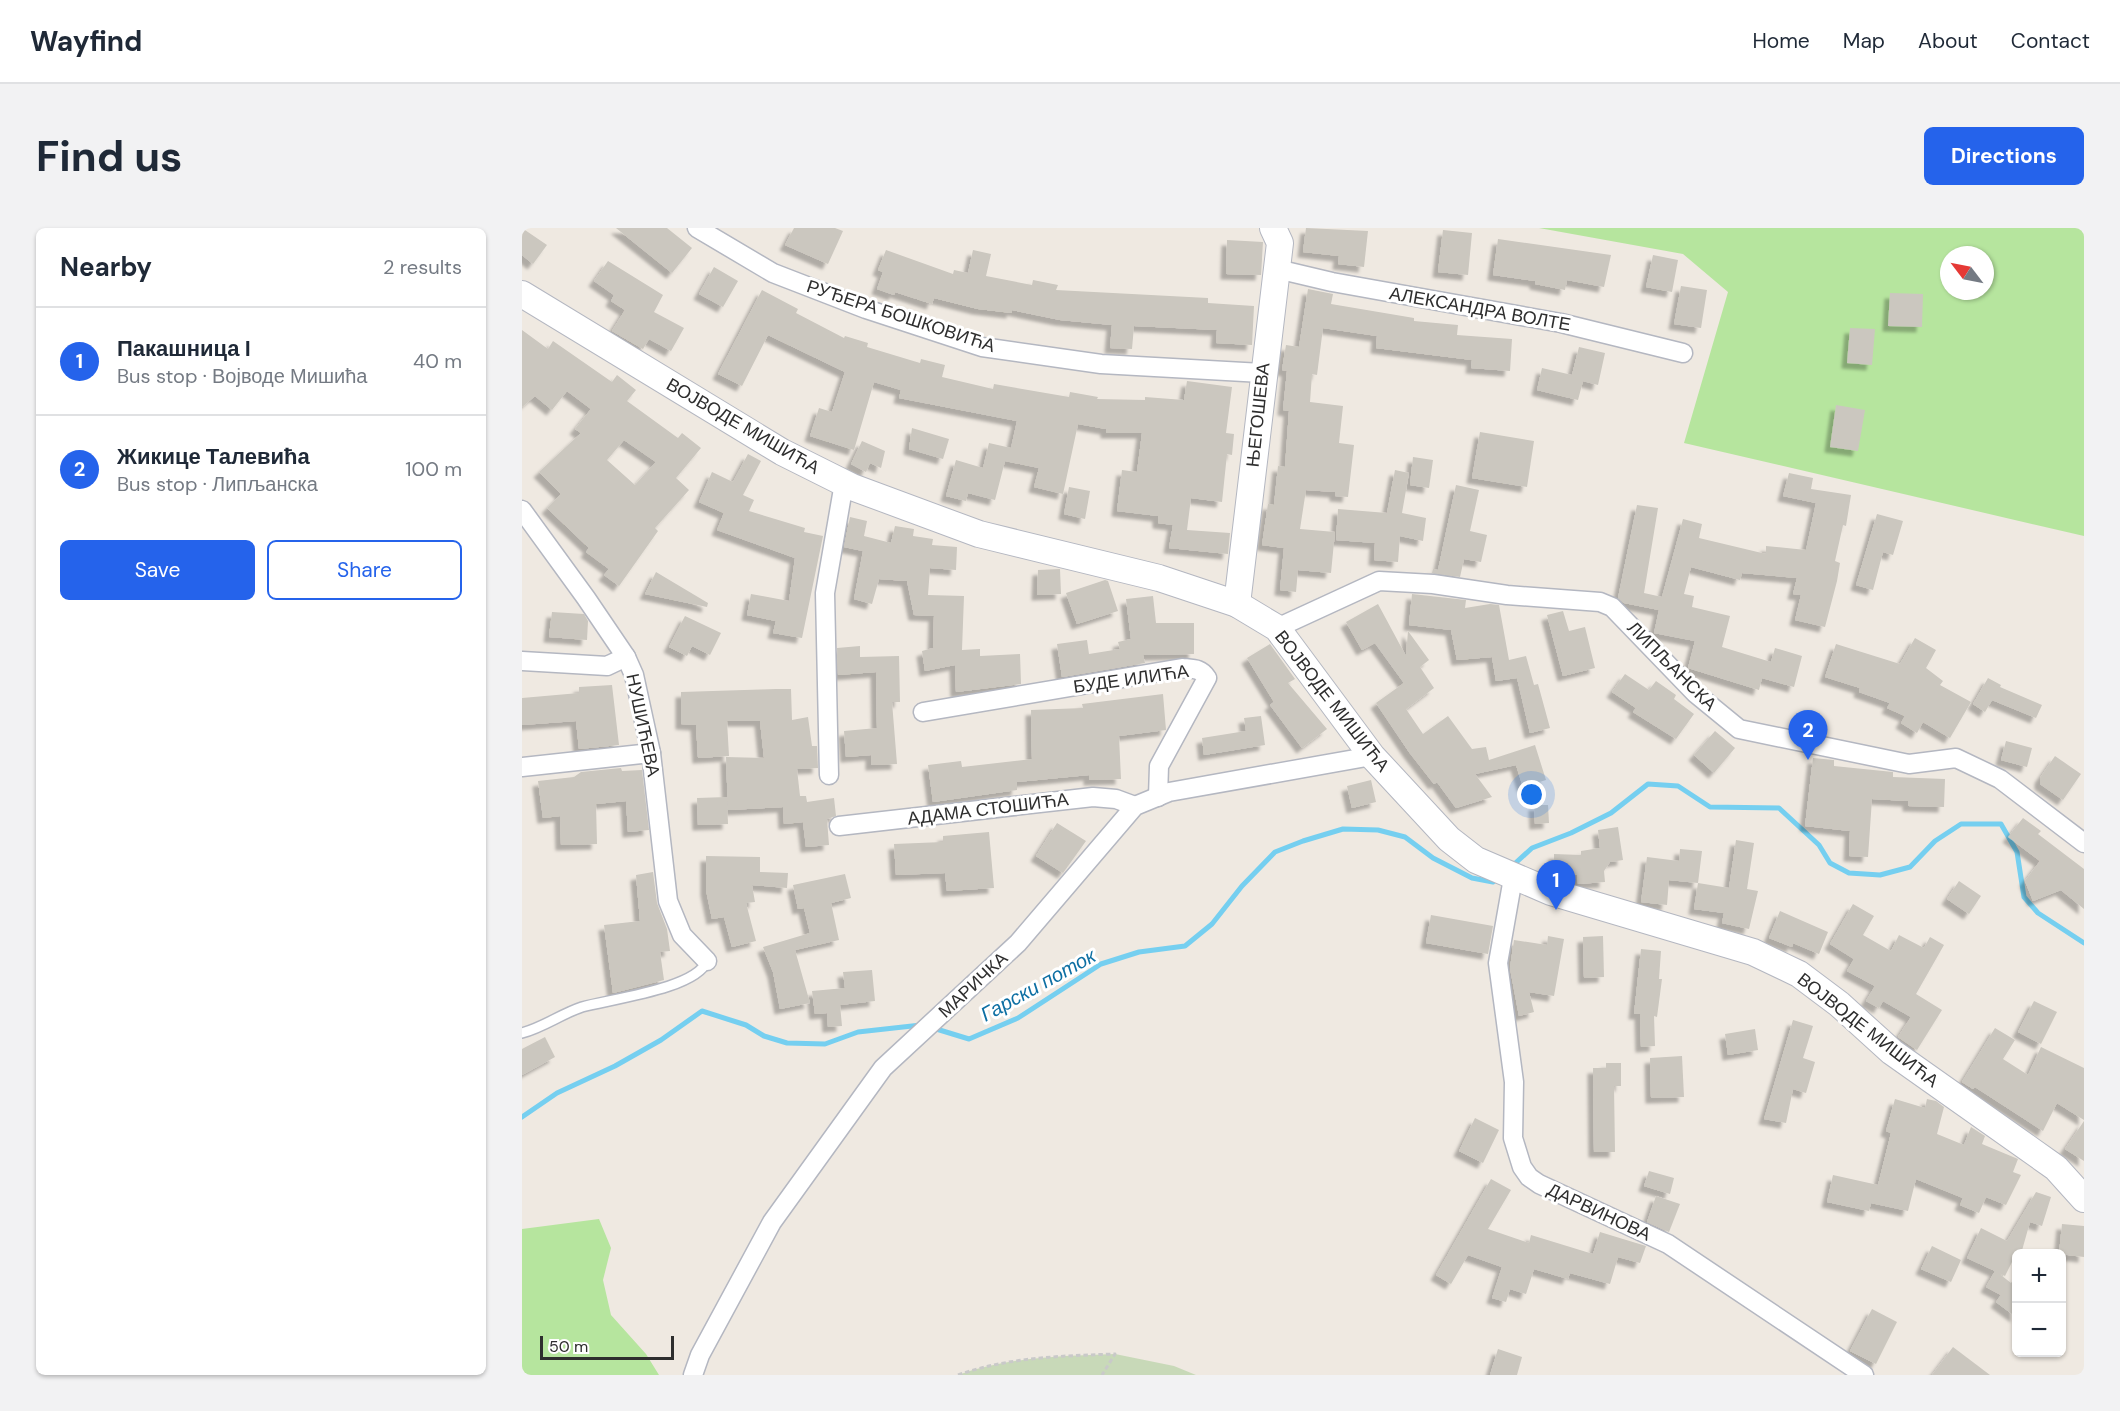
<!DOCTYPE html>
<html lang="en">
<head>
<meta charset="utf-8">
<style>
	:root { --surface:#fff; --page:#f2f2f3; --text:#1f2937; --muted:#747a83; --line:#e0e1e3; --accent:#2563eb }
	body { margin:0; font-family:"DM Sans",sans-serif; background:var(--page); color:var(--text) }
	.controls { position:absolute; right:18px; bottom:18px; display:grid; overflow:hidden; border-radius:9px; box-shadow:0 2px 4px #0004 }
	.controls button { width:54px; height:54px; display:grid; place-items:center; padding:0; border:0; border-bottom:2px solid var(--line); background:var(--surface); color:var(--text); font:30px sans-serif }
	.compass { position:absolute; left:1418px; top:18px; width:54px; height:54px; border-radius:50%; background:var(--surface); box-shadow:0 2px 4px #0004; rotate:302deg }
	.scale { position:absolute; left:18px; bottom:15px; width:134px; box-sizing:border-box; padding-left:6px; border:3px solid #2e2e2e; border-top:0; font-size:16px; line-height:21px; white-space:nowrap; color:#2e2e2e; -webkit-text-stroke:4px #fff; paint-order:stroke }
	.you { position:absolute; left:1010px; top:567px; width:21px; height:21px; margin:-15px; border:4px solid #fff; border-radius:50%; background:#1a73e8; box-shadow:0 0 0 9px #1a73e833 }
	.badge { display:grid; place-items:center; width:39px; height:39px; border-radius:50%; background:var(--accent); color:#fff; font-size:20px; font-weight:700 }
	.pin { position:absolute; translate:-50% -50px; filter:drop-shadow(0 2px 3px #0008) }
	.pin::after { content:''; position:absolute; top:32px; width:21px; height:18px; background:inherit; clip-path:polygon(0 0,100% 0,50% 100%) }
	.list { margin:0; padding:0; list-style:none }
	h2 { display:flex; justify-content:space-between; align-items:center; height:78px; margin:0; padding:0 24px; font-size:26px }
	h2 small { font-size:20px; font-weight:400; color:var(--muted) }
	.list li { display:grid; grid-template-columns:39px 1fr auto; gap:18px; align-items:center; box-sizing:border-box; height:108px; padding:0 24px; border-top:2px solid var(--line) }
	.list b { display:block; font-size:22px; white-space:nowrap }
	.list p { margin:0; font-size:20px; white-space:nowrap; color:var(--muted) }
	.list em { font-size:20px; font-style:normal; color:var(--muted) }
	.actions { display:flex; gap:12px; padding:18px 24px }
	.actions a { flex:1; padding:14px 0; border:2px solid var(--accent); border-radius:9px; text-align:center; font-size:21px; color:var(--accent) }
	.actions .main { background:var(--accent); color:#fff }
	.map { position:relative; flex:none; width:1562px; height:1147px; overflow:hidden; border-radius:9px }
	header { display:flex; align-items:center; gap:36px; box-sizing:border-box; height:84px; padding:0 30px; background:var(--surface); border-bottom:2px solid var(--line) }
	header strong { font-size:28px }
	nav { display:flex; gap:33px; margin-inline-start:auto; font-size:21px }
	.intro { display:flex; align-items:center; justify-content:space-between; box-sizing:border-box; height:144px; padding:0 36px }
	h1 { margin:0; font-size:42px }
	.button { padding:15px 27px; border-radius:9px; background:var(--accent); color:#fff; font-size:21px; font-weight:700 }
	main { display:flex; gap:36px; padding:0 36px }
	aside { flex:1; background:var(--surface); border-radius:9px; box-shadow:0 2px 4px #0004 }
	.map>svg:first-child { display:block }
	.green { fill:#b6e59e; fill-rule:evenodd }
	.cemetery { fill:#c8d9b8 }
	.lines { fill:none; stroke-linecap:round; stroke-linejoin:round }
	.stream { stroke:#75cff0; stroke-width:5 }
	.building { fill:#cbc7bf; fill-rule:evenodd; filter:url(#shadow) }
	.lane-casing { stroke:#b4b7c1; stroke-width:12 }
	.street-casing { stroke:#b4b7c1; stroke-width:21 }
	.secondary-casing { stroke:#b4b7c1; stroke-width:28 }
	.path { stroke:#c9c9c9; stroke-width:3; stroke-dasharray:4.5 3; stroke-linecap:butt }
	.lane { stroke:#fff; stroke-width:9 }
	.street { stroke:#fff; stroke-width:18 }
	.secondary { stroke:#fff; stroke-width:26 }
	.labels { text-anchor:middle; dominant-baseline:central; stroke-width:6; stroke-linejoin:round; paint-order:stroke }
	.street-label { font-size:18px; fill:#2e2e2e; stroke:#fff }
	.water-label { font-size:20px; font-style:italic; fill:#0d6fa3; stroke:#fff }
</style>
</head>
<body>
<header>
<strong>Wayfind</strong>
<nav><a>Home</a><a>Map</a><a>About</a><a>Contact</a></nav>
</header>
<div class="intro"><h1>Find us</h1><a class="button">Directions</a></div>
<main>
<aside>
<h2>Nearby<small>2 results</small></h2>
<ul class="list">
<li><span class="badge">1</span><div><b>Пакашница I</b><p>Bus stop · Војводе Мишића</p></div><em>40 m</em></li>
<li><span class="badge">2</span><div><b>Жикице Талевића</b><p>Bus stop · Липљанска</p></div><em>100 m</em></li>
</ul>
<div class="actions"><a class="main">Save</a><a>Share</a></div>
</aside>
<div class="map">
<svg width="1562" height="1147" viewBox="0 0 1562 1147">
	<defs>
		<filter id="shadow"><feDropShadow dx="-5.5" dy="5.5" stdDeviation="1.5" flood-color="#0004"/></filter>
	</defs>
	<rect width="100%" height="100%" fill="#efe9e1"/>
	<g class="green">
		<path d="M 1017,0 L 1562,0 L 1562,308 L 1162,215 L 1206,64 L 1161,26 ZM 1427,27 L 1463,27 L 1463,63 L 1427,63 Z"/>
		<polygon points="77,991 89,1020 81,1052 89,1087 124,1126 137,1147 0,1147 0,1001"/>
	</g>
	<path class="cemetery" d="M 593,1126 L 652,1138 L 674,1147 L 436,1147 C 486,1129 539,1128 593,1126 Z"/>
	<g class="lines">
		<g class="stream">
			<polyline points="988,640 1010,620 1049,605 1089,585 1126,556 1156,558 1188,579 1257,580 1297,617 1308,635 1327,645 1358,647 1388,639 1413,613 1439,596 1479,596 1495,624 1502,669 1516,685 1562,715"/>
			<polyline points="411,800 447,811 496,790 579,736 617,724 663,718 690,696 720,658 753,624 781,613 821,601 856,602 883,609 911,630 950,650 971,654 976,650"/>
			<polyline points="0,889 35,865 93,838 139,812 180,783 224,797 242,808 265,815 303,816 336,804 399,797"/>
		</g>
	</g>
	<g class="building">
		<polygon points="0,0 25,17 11,36 0,27"/>
		<polygon points="94,0 145,0 170,20 150,45"/>
		<polygon points="272,0 313,0 321,3 306,36 263,17"/>
		<polygon points="784,0 846,3 842,39 816,36 817,28 781,24"/>
		<polygon points="921,2 950,5 946,47 916,44"/>
		<polygon points="976,11 1089,27 1082,59 1045,52 1043,62 1013,56 1013,53 971,47"/>
		<polygon points="705,12 741,14 739,47 704,46"/>
		<polygon points="364,22 431,46 432,42 446,45 451,22 469,26 464,48 510,57 511,52 536,57 534,62 686,70 686,75 732,78 730,117 694,115 695,102 612,98 610,121 588,120 590,97 538,92 490,82 490,85 456,81 412,70 410,76 373,64 372,67 355,61 361,44 356,42"/>
		<polygon points="1131,27 1156,32 1150,64 1124,59"/>
		<polygon points="86,33 141,67 132,84 162,100 149,123 127,111 121,121 90,103 103,82 89,73 92,67 72,53"/>
		<polygon points="192,39 216,53 201,79 177,66"/>
		<polygon points="1159,58 1185,62 1179,100 1152,96"/>
		<polygon points="786,61 811,66 809,76 892,90 892,93 936,97 935,107 990,111 988,143 949,140 950,132 854,120 855,108 801,100 795,147 790,146 788,174 821,178 817,215 832,217 826,269 813,268 813,264 784,262 778,301 813,304 809,345 776,342 774,364 758,362 762,320 740,317 746,276 752,277 756,238 763,239 767,183 761,182 765,143 760,142 764,117 777,119"/>
		<polygon points="240,62 276,81 274,85 322,110 323,108 346,115 345,119 398,135 399,131 423,137 420,149 471,161 472,156 547,169 548,164 576,169 575,171 623,172 623,169 662,172 665,153 710,159 704,205 712,206 710,227 705,226 700,274 669,270 665,302 708,305 706,326 647,320 651,297 636,295 636,288 595,283 600,242 615,244 620,205 584,205 584,201 556,196 541,266 512,259 517,240 483,233 473,272 446,265 444,273 424,268 434,232 461,240 467,215 489,220 495,193 377,170 379,162 352,154 332,222 288,208 297,180 310,184 323,144 246,107 220,158 196,146"/>
		<polygon points="1368,65 1401,66 1400,99 1366,98"/>
		<polygon points="1328,100 1353,101 1350,137 1325,135"/>
		<path d="M 0,102 L 26,121 L 31,113 L 90,154 L 95,147 L 114,162 L 105,173 L 156,210 L 160,205 L 179,220 L 154,250 L 167,262 L 133,300 L 136,303 L 97,358 L 82,347 L 87,341 L 64,324 L 67,320 L 25,280 L 39,266 L 17,244 L 59,205 L 53,201 L 69,181 L 45,163 L 30,182 L 13,168 L 0,179 ZM 102,212 L 134,234 L 113,257 L 85,232 Z"/>
		<polygon points="1057,119 1083,125 1076,157 1061,153 1056,172 1015,162 1020,140 1050,147"/>
		<polygon points="1314,177 1343,182 1336,223 1308,219"/>
		<polygon points="390,200 427,211 421,231 387,221"/>
		<polygon points="958,204 1012,213 1005,259 950,250"/>
		<polygon points="340,213 363,223 359,240 348,235 344,244 329,236"/>
		<polygon points="226,226 239,233 221,267 232,272 227,283 283,300 282,304 301,308 280,410 251,405 254,393 225,387 229,366 267,373 273,330 195,302 202,285 177,274 190,244 211,254"/>
		<polygon points="891,229 911,232 907,260 888,257"/>
		<polygon points="873,242 887,245 880,285 904,290 901,313 878,308 876,334 852,332 853,315 814,312 816,281 865,285"/>
		<polygon points="1267,245 1291,250 1289,261 1329,267 1324,298 1321,297 1313,333 1318,335 1315,353 1303,399 1273,392 1279,367 1271,366 1275,350 1220,345 1218,352 1169,339 1162,366 1172,368 1170,379 1208,388 1200,419 1249,434 1253,420 1280,428 1272,459 1240,450 1237,462 1166,440 1173,413 1132,405 1137,382 1102,375 1096,370 1115,277 1136,280 1122,365 1140,369 1161,291 1180,296 1177,310 1244,326 1244,318 1284,322 1294,275 1261,268"/>
		<polygon points="934,257 957,262 948,303 965,307 959,334 942,331 938,349 910,345 911,341 916,342"/>
		<polygon points="547,259 568,263 563,291 542,286"/>
		<polygon points="1355,286 1381,293 1371,327 1361,324 1351,362 1334,357"/>
		<polygon points="328,289 345,293 342,308 369,315 373,298 392,301 391,308 411,311 410,317 435,319 434,342 408,340 406,367 442,368 440,422 458,421 458,428 498,426 499,456 434,464 433,437 403,443 400,423 411,420 412,388 392,387 385,353 357,351 350,376 332,371 341,323 322,319"/>
		<polygon points="538,341 539,366 515,367 516,342"/>
		<polygon points="134,344 186,375 185,379 123,366"/>
		<polygon points="583,352 586,353 596,383 555,396 544,365"/>
		<polygon points="890,366 944,372 943,380 968,376 977,377 987,432 1004,428 1012,457 1016,456 1028,500 1008,505 995,450 974,453 970,429 935,432 929,402 887,397"/>
		<polygon points="631,368 634,395 672,395 672,426 621,427 623,435 540,449 535,416 565,412 567,426 598,421 596,414 609,411 604,371"/>
		<polygon points="856,376 884,428 886,403 907,432 898,439 912,460 884,481 901,506 926,488 950,521 964,519 967,532 1013,517 1024,552 1001,559 994,537 953,546 970,569 934,580 915,554 912,556 887,524 854,475 882,455 853,415 840,422 824,394"/>
		<polygon points="1041,383 1047,403 1063,399 1073,440 1041,448 1025,387"/>
		<polygon points="30,384 62,386 66,393 65,412 27,409"/>
		<polygon points="163,388 199,405 188,427 170,418 165,428 147,419"/>
		<polygon points="1393,410 1414,422 1404,440 1421,453 1418,457 1449,474 1428,510 1401,494 1395,505 1379,495 1383,488 1365,480 1368,475 1337,464 1338,460 1303,449 1314,416 1378,436"/>
		<polygon points="748,416 773,451 766,455 805,501 780,520 748,477 752,474 725,430"/>
		<polygon points="338,418 338,429 377,428 378,474 370,474 375,536 349,537 349,527 324,529 322,503 355,500 354,444 316,447 315,420"/>
		<polygon points="1103,446 1127,462 1134,453 1154,467 1152,471 1172,486 1154,511 1111,484 1114,480 1090,464"/>
		<polygon points="1466,450 1479,457 1478,459 1520,477 1514,490 1470,472 1463,484 1451,476"/>
		<polygon points="90,457 97,517 57,521 54,493 0,497 0,470 57,465 57,459"/>
		<polygon points="254,461 269,461 270,492 286,489 290,518 295,518 296,540 275,541 278,568 284,568 285,574 312,570 314,588 305,591 307,617 284,619 281,594 262,596 261,579 206,582 204,529 242,530 238,493 205,493 207,528 176,530 174,497 159,496 159,464"/>
		<polygon points="641,466 644,502 597,508 599,551 567,552 567,547 495,554 495,562 411,574 406,537 439,533 440,539 510,531 509,482 561,480 560,476"/>
		<polygon points="739,488 743,517 682,527 680,510 724,503 722,490"/>
		<polygon points="1193,503 1213,520 1192,545 1172,527"/>
		<polygon points="1484,513 1510,520 1505,539 1479,532"/>
		<polygon points="1533,528 1559,546 1541,572 1518,556 1518,550"/>
		<polygon points="1291,530 1312,532 1312,538 1371,544 1371,549 1423,551 1422,579 1386,578 1386,573 1350,571 1346,629 1327,628 1328,603 1283,598"/>
		<polygon points="99,540 100,543 120,542 127,602 106,604 104,573 74,576 75,616 39,617 38,588 21,590 16,553 52,549 59,544"/>
		<polygon points="849,552 854,574 830,580 825,558"/>
		<polygon points="205,569 206,596 176,597 175,570"/>
		<polygon points="1012,577 1026,577 1027,595 1013,596"/>
		<polygon points="1501,590 1519,603 1516,606 1562,641 1562,681 1539,662 1511,673 1503,653 1518,633 1486,609"/>
		<polygon points="535,595 564,613 541,645 514,628"/>
		<polygon points="1096,599 1101,632 1088,634 1082,643 1083,654 1056,656 1055,647 1032,647 1032,626 1059,627 1059,623 1078,620 1076,602"/>
		<polygon points="467,604 472,660 425,663 423,645 374,647 372,616 421,614 421,608"/>
		<polygon points="1214,612 1232,615 1225,661 1236,663 1227,701 1200,695 1202,685 1172,681 1176,655 1207,660"/>
		<polygon points="1158,621 1180,623 1176,655 1147,652 1145,677 1119,674 1125,629 1157,633"/>
		<polygon points="184,628 238,629 238,644 266,645 265,660 230,657 233,674 224,675 234,713 210,719 202,689 190,691 184,662"/>
		<polygon points="131,644 135,675 145,701 148,723 138,724 142,752 91,765 82,697 118,693 114,647"/>
		<polygon points="323,646 329,670 309,675 317,712 273,722 288,775 258,781 251,744 241,719 288,705 282,680 276,681 271,657"/>
		<polygon points="1437,653 1459,668 1447,686 1425,671"/>
		<polygon points="1331,676 1352,688 1341,707 1369,723 1377,707 1402,720 1408,709 1422,717 1394,766 1420,782 1395,822 1376,809 1389,789 1361,773 1357,780 1344,773 1353,758 1325,743 1332,731 1308,716"/>
		<polygon points="1258,683 1306,704 1297,726 1271,715 1270,719 1247,710"/>
		<polygon points="909,687 971,698 966,726 904,715"/>
		<polygon points="1026,708 1042,711 1032,768 1007,764 1012,784 997,788 988,740 992,712 1025,717"/>
		<polygon points="1081,708 1082,749 1062,750 1061,709"/>
		<polygon points="1119,721 1139,723 1137,751 1140,751 1135,789 1132,788 1133,818 1119,819 1118,786 1112,786"/>
		<polygon points="350,742 353,773 318,777 320,798 306,799 305,785 293,786 290,763 323,760 321,744"/>
		<polygon points="1512,773 1535,784 1519,816 1496,804"/>
		<polygon points="1271,792 1291,798 1281,830 1293,834 1284,865 1271,861 1264,895 1242,891"/>
		<polygon points="1473,800 1493,812 1481,831 1506,847 1519,819 1562,840 1562,892 1535,875 1521,903 1453,859 1451,861 1440,854"/>
		<polygon points="1233,801 1236,822 1206,827 1203,806"/>
		<polygon points="23,809 33,829 0,847 0,821"/>
		<polygon points="1160,828 1162,869 1129,870 1128,830"/>
		<polygon points="1084,835 1099,835 1099,858 1092,858 1093,924 1072,924 1071,840 1084,840"/>
		<polygon points="1373,871 1403,880 1405,871 1414,873 1422,879 1415,906 1442,917 1449,899 1463,908 1460,916 1496,931 1491,944 1499,947 1484,977 1464,969 1457,985 1438,977 1441,970 1394,951 1386,983 1349,975 1347,983 1305,974 1311,947 1356,957 1369,905 1364,903"/>
		<polygon points="953,890 977,902 961,935 937,923"/>
		<polygon points="1562,893 1562,933 1543,921"/>
		<polygon points="1127,943 1152,950 1148,966 1122,958"/>
		<polygon points="969,951 989,962 966,1001 1007,1015 1009,1007 1071,1026 1078,1004 1124,1018 1118,1035 1096,1029 1088,1056 1048,1045 1046,1051 1012,1041 1004,1066 988,1061 984,1074 970,1070 980,1039 946,1027 929,1056 914,1047"/>
		<polygon points="1514,964 1529,969 1520,998 1508,994 1499,1026 1494,1026 1483,1048 1475,1044 1489,1055 1494,1048 1494,1089 1474,1074 1479,1067 1464,1059 1473,1043 1445,1030 1459,1000 1485,1013"/>
		<polygon points="1134,968 1158,976 1147,1004 1125,994"/>
		<polygon points="1540,996 1562,998 1562,1029 1537,1026"/>
		<polygon points="1410,1018 1439,1032 1429,1054 1399,1041"/>
		<polygon points="1350,1081 1375,1094 1354,1136 1328,1123"/>
		<polygon points="1431,1119 1468,1147 1410,1147"/>
		<polygon points="976,1121 1000,1129 995,1147 968,1147"/>
	</g>
	<g class="lines">
		<g class="lane-casing">
			<path id="lane" d="M 0,805 C 22,799 39,786 60,779 C 88,771 174,761 185,733"/>
		</g>
		<g class="street-casing">
			<g id="street">
				<polyline points="175,0 251,45 344,81 460,119 579,136 740,145"/>
				<polyline points="755,41 810,54 1039,95 1161,125"/>
				<polyline points="0,282 64,370 104,429 112,447 129,525 146,673 160,707 185,733"/>
				<polyline points="755,400 857,353 911,356 985,367 1078,374 1090,379 1173,465 1217,501 1387,536 1434,530 1478,551 1562,615"/>
				<polyline points="0,433 85,438 104,429"/>
				<path d="M 401,484 L 660,440 C 671,441 679,440 685,450 L 637,538 L 636,569"/>
				<polyline points="0,539 129,525"/>
				<polyline points="307,547 303,365 322,255"/>
				<polyline points="317,598 571,569 594,571 613,578"/>
				<polyline points="991,650 976,735 992,854 991,910 1000,939 1007,949 1017,956 1146,1016 1342,1147"/>
				<polyline points="171,1147 178,1127 250,994 361,840 496,715 613,578 647,564 850,528"/>
			</g>
		</g>
		<g class="secondary-casing">
			<g id="secondary">
				<polyline points="0,66 260,224 330,259 457,306 637,350 715,376 755,400 850,528 927,611 954,632 1029,664 1231,724 1277,746 1317,776 1370,824 1534,940 1562,971"/>
				<polyline points="715,376 758,15 751,0"/>
			</g>
		</g>
		<path class="path" d="M 436,1147 C 487,1129 539,1128 593,1126 L 580,1147"/>
		<use href="#lane" class="lane"/>
		<use href="#street" class="street"/>
		<use href="#secondary" class="secondary"/>
	</g>
	<g class="labels">
		<g class="street-label">
			<text transform="translate(958 81) rotate(10)">АЛЕКСАНДРА ВОЛТЕ</text>
			<text transform="translate(379 88) rotate(18)">РУЂЕРА БОШКОВИЋА</text>
			<text transform="translate(736 187) rotate(-84)">ЊЕГОШЕВА</text>
			<text transform="translate(221 198) rotate(30)">ВОЈВОДЕ МИШИЋА</text>
			<text transform="translate(1150 438) rotate(45)">ЛИПЉАНСКА</text>
			<text transform="translate(609 451) rotate(-8)">БУДЕ ИЛИЋА</text>
			<text transform="translate(810 473) rotate(52)">ВОЈВОДЕ МИШИЋА</text>
			<text transform="translate(121 497) rotate(78)">НУШИЋЕВА</text>
			<text transform="translate(466 581) rotate(-7)">АДАМА СТОШИЋА</text>
			<text transform="translate(451 757) rotate(-43)">МАРИЧКА</text>
			<text transform="translate(1346 802) rotate(38)">ВОЈВОДЕ МИШИЋА</text>
			<text transform="translate(1077 984) rotate(25)">ДАРВИНОВА</text>
		</g>
		<g class="water-label">
			<text transform="translate(516 757) rotate(-29)">Гарски поток</text>
		</g>
	</g>
</svg>
<div class="controls">
<button>+</button>
<button>−</button>
</div>
<svg class="compass" viewBox="-18 -18 36 36"><path d="M0-13l5 13h-10z" fill="#e53935"/><path d="M0 13l5-13h-10z" fill="#747a83"/></svg>
<div class="scale">50 m</div>
<div class="you"></div>
<div class="pin badge" style="left:1034px;top:682px">1</div>
<div class="pin badge" style="left:1286px;top:532px">2</div>
</div>
</main>
</body>
</html>
